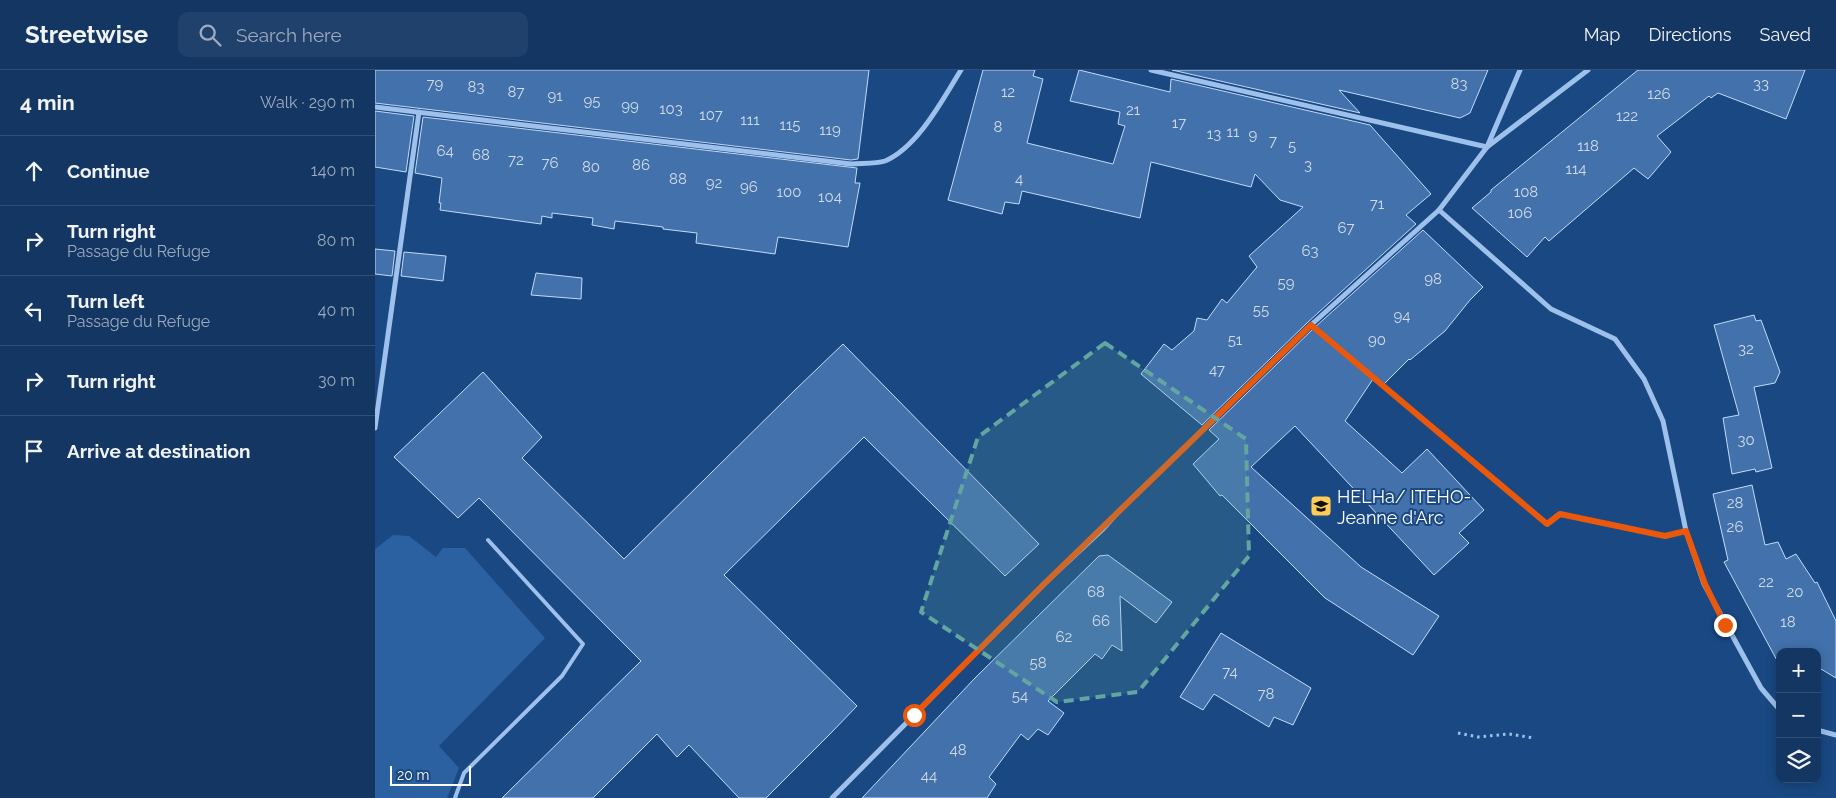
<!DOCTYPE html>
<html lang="en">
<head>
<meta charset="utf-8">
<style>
	:root { --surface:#133662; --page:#20416b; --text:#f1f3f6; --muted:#9dabbe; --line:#325077 }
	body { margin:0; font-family:Raleway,sans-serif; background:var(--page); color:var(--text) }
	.controls { position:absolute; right:15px; bottom:15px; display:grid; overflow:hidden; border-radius:10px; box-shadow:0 2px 12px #0003 }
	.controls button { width:45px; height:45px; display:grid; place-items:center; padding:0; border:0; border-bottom:1px solid var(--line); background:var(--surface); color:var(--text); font:25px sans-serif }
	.scale { position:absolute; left:15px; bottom:12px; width:81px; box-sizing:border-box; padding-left:5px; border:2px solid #fff; border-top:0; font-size:14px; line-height:18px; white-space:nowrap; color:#fff; -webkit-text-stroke:4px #194882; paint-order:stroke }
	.stop { position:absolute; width:15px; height:15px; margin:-11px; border:4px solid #ea580c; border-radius:50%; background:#fff }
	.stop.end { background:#ea580c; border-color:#fff; box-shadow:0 1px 5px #0008 }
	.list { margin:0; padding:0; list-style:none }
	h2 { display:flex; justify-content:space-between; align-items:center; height:65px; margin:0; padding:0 20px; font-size:21px }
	h2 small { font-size:16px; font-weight:400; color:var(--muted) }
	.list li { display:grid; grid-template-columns:32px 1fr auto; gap:15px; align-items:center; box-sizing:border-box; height:70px; padding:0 20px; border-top:1px solid var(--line) }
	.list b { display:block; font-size:19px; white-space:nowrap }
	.list p { margin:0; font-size:16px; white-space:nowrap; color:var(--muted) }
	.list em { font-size:16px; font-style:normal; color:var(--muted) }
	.icon { flex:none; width:28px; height:28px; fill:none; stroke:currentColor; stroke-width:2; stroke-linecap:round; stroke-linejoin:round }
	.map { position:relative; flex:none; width:1461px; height:728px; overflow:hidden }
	header { display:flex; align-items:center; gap:30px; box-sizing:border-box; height:70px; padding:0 25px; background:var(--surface); border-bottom:1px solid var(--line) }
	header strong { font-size:24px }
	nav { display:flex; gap:28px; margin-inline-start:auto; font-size:18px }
	.search { width:350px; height:45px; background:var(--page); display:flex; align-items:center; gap:12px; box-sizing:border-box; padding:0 18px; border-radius:10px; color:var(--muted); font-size:19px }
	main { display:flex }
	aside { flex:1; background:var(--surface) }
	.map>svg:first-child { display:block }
	.green { fill:#2c61a1 }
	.building { fill:#4271ac; stroke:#c2dbf8 }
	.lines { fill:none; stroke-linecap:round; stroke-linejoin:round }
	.path { stroke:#9dc1eb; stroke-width:3; stroke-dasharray:2.5 4; stroke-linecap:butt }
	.lane { stroke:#9dc1eb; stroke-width:4 }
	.street { stroke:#9dc1eb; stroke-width:5 }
	.route { stroke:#ea580c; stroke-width:6 }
	.marked { fill:#63a6a1; fill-opacity:0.2; stroke:#63a6a1; stroke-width:4; stroke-dasharray:10 6; stroke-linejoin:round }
	.labels { text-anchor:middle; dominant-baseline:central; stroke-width:4; stroke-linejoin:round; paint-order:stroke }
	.number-label { font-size:15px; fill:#d0dcea }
	.poi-label { font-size:18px; fill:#fff; stroke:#194882; text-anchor:start }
</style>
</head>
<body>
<header>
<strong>Streetwise</strong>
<div class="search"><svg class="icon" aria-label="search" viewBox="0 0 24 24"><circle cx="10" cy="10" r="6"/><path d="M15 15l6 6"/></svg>Search here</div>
<nav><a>Map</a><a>Directions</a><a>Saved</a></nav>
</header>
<main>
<aside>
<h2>4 min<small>Walk · 290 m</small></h2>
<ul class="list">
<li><svg class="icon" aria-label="ahead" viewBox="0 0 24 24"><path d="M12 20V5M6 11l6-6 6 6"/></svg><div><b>Continue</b></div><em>140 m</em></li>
<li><svg class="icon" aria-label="right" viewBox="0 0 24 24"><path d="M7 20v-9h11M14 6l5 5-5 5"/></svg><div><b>Turn right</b><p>Passage du Refuge</p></div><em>80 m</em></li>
<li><svg class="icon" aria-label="left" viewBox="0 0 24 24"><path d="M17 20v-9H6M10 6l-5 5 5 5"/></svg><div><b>Turn left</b><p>Passage du Refuge</p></div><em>40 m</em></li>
<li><svg class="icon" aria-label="right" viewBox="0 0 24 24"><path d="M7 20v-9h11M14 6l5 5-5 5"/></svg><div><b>Turn right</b></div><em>30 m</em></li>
<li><svg class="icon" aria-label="arrive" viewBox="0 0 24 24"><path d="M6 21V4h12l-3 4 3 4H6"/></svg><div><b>Arrive at destination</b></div></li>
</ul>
</aside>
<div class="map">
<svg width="1461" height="728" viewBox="0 0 1461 728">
	<rect width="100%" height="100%" fill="#194882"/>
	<polygon class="green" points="18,465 34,466 61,487 68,478 90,478 170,568 64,676 84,698 72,728 0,728 0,479"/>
	<g class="building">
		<polygon points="0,0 494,0 483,89 476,90 0,33"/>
		<polygon points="608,0 660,0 658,6 668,9 652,73 738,94 750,56 743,54 745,42 695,31 704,0 795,22 796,9 995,55 1056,124 1031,145 1041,154 933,252 827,355 766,304 789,274 797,280 819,261 822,248 832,250 847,229 852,233 882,197 874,186 928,137 905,130 880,104 876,117 776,92 765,148 647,121 644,134 630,132 627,144 573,130"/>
		<polygon points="797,0 1113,0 1095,43 1085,48 964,20 985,43"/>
		<polygon points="1263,0 1430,0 1411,49 1343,23 1336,28 1334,26 1282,66 1296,82 1273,109 1259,98 1174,171 1170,167 1152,187 1097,138 1116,122 1116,120"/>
		<polygon points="0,41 39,46 31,102 0,97"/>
		<polygon points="48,47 482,98 480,113 485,113 473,177 403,167 400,184 321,173 322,163 288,159 288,157 240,151 239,159 217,155 218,148 177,143 177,148 167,146 166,154 65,140 66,133 64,133 67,108 40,103"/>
		<polygon points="1048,160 1108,217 1095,230 1070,261 1035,290 1034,289 1009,314 1000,306 970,351 1027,403 1052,379 1109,440 1084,463 1094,473 1059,505 920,356 876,397 986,497 1064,546 1038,585 950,528 847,425 845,426 818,394 844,369 834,360 939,258"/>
		<polygon points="0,179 20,181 17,206 0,204"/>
		<polygon points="29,182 71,186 68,211 26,206"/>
		<polygon points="161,203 207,208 206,229 156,225"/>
		<polygon points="1379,245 1381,251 1386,250 1405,302 1400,313 1379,317 1397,398 1381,402 1380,399 1357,404 1348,348 1364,345 1339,255"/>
		<polygon points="468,274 664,474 630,506 489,367 349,505 482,636 454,665 391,728 364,728 314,675 302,687 282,664 218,728 127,728 266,591 104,428 83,448 19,387 108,302 167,367 147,388 249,489 420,320"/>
		<polygon points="1377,415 1390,475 1403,472 1411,489 1421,484 1440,513 1442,512 1461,551 1461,608 1446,599 1442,601 1442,582 1405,582 1405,596 1349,492 1353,490 1338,424"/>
		<polygon points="733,485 797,532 781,553 745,526 747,581 737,575 727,589 720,584 673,631 689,643 673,665 663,659 653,670 646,664 614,707 621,714 612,728 487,728 600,608 724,486"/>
		<polygon points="846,563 936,618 918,655 899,647 894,657 839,624 828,640 805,627"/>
	</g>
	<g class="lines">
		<g class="path">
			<polyline points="948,265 1172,454 1185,444 1290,466 1295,465"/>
			<polyline points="1083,663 1103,667 1134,664 1159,668"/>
		</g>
		<polyline class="lane" points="80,728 89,703 187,606 208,574 113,470"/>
		<g class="street">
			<polyline points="776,0 1112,77"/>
			<path d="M 0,37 L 476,94 C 486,93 501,94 510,91 C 543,77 568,29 586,0"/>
			<polyline points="1112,77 1145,0"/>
			<polyline points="1064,140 1176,239 1240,269 1269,309 1288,351 1311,461 1329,514 1386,618 1405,640"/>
			<polyline points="0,358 44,42"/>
			<polyline points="1442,660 1461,665"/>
			<polyline points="457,728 669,514 727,460 745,440 936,255 1064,140 1112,77 1213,0"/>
		</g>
	</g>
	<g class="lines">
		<polyline class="route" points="539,645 669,514 936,255 1172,454 1185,444 1290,466 1311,461 1330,514 1350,555"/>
	</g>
	<path class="marked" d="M 730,273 L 871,369 L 874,486 L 763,622 L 682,632 L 546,542 L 603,367 Z"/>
	<defs>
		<g id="university-square" transform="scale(1.125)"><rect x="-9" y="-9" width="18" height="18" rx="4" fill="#fecd58" stroke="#194882"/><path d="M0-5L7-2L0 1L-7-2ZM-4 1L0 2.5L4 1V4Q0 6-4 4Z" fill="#111"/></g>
	</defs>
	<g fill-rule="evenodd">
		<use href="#university-square" x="946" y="436"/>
	</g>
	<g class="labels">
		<g class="number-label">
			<text x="60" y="14">79</text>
			<text x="1084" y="14">83</text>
			<text x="1386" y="14">33</text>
			<text x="101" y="17">83</text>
			<text x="141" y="22">87</text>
			<text x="633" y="22">12</text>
			<text x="1284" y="24">126</text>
			<text x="180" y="26">91</text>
			<text x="217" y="31">95</text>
			<text x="255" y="36">99</text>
			<text x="296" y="39">103</text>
			<text x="758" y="40">21</text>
			<text x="336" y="45">107</text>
			<text x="1252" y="46">122</text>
			<text x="375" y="50">111</text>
			<text x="804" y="53">17</text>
			<text x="415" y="55">115</text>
			<text x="623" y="57">8</text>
			<text x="455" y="60">119</text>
			<text x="858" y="62">11</text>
			<text x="839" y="64">13</text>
			<text x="878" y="65">9</text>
			<text x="898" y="71">7</text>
			<text x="917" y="76">5</text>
			<text x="1213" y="76">118</text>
			<text x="70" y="81">64</text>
			<text x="106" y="85">68</text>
			<text x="141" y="90">72</text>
			<text x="175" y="93">76</text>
			<text x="266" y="95">86</text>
			<text x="933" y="95">3</text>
			<text x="216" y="97">80</text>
			<text x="1201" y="99">114</text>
			<text x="303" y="109">88</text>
			<text x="644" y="109">4</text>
			<text x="339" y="113">92</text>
			<text x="374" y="117">96</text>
			<text x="414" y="122">100</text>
			<text x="1151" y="122">108</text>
			<text x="455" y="127">104</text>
			<text x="1002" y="134">71</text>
			<text x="1145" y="143">106</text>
			<text x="971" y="158">67</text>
			<text x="935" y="181">63</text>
			<text x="1058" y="209">98</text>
			<text x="911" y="213">59</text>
			<text x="886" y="240">55</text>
			<text x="1027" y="246">94</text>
			<text x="860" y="270">51</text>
			<text x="1002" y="270">90</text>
			<text x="1371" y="279">32</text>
			<text x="842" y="300">47</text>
			<text x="1371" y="370">30</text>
			<text x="1360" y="433">28</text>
			<text x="1360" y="457">26</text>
			<text x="1391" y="512">22</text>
			<text x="721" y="522">68</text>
			<text x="1420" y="522">20</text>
			<text x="726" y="551">66</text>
			<text x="1413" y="552">18</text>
			<text x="689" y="567">62</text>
			<text x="663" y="593">58</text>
			<text x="855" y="602">74</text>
			<text x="891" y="624">78</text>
			<text x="645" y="626">54</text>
			<text x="583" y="680">48</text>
			<text x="554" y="706">44</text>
		</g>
		<g class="poi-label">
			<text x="962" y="426">HELHa/ ITEHO-<tspan x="962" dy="21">Jeanne d'Arc</tspan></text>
		</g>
	</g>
</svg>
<div class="controls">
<button>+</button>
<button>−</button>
<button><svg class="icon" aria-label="layers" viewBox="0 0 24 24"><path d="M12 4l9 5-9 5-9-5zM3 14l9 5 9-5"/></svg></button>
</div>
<div class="scale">20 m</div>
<div class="stop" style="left:539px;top:645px"></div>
<div class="stop end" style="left:1350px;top:555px"></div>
</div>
</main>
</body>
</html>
